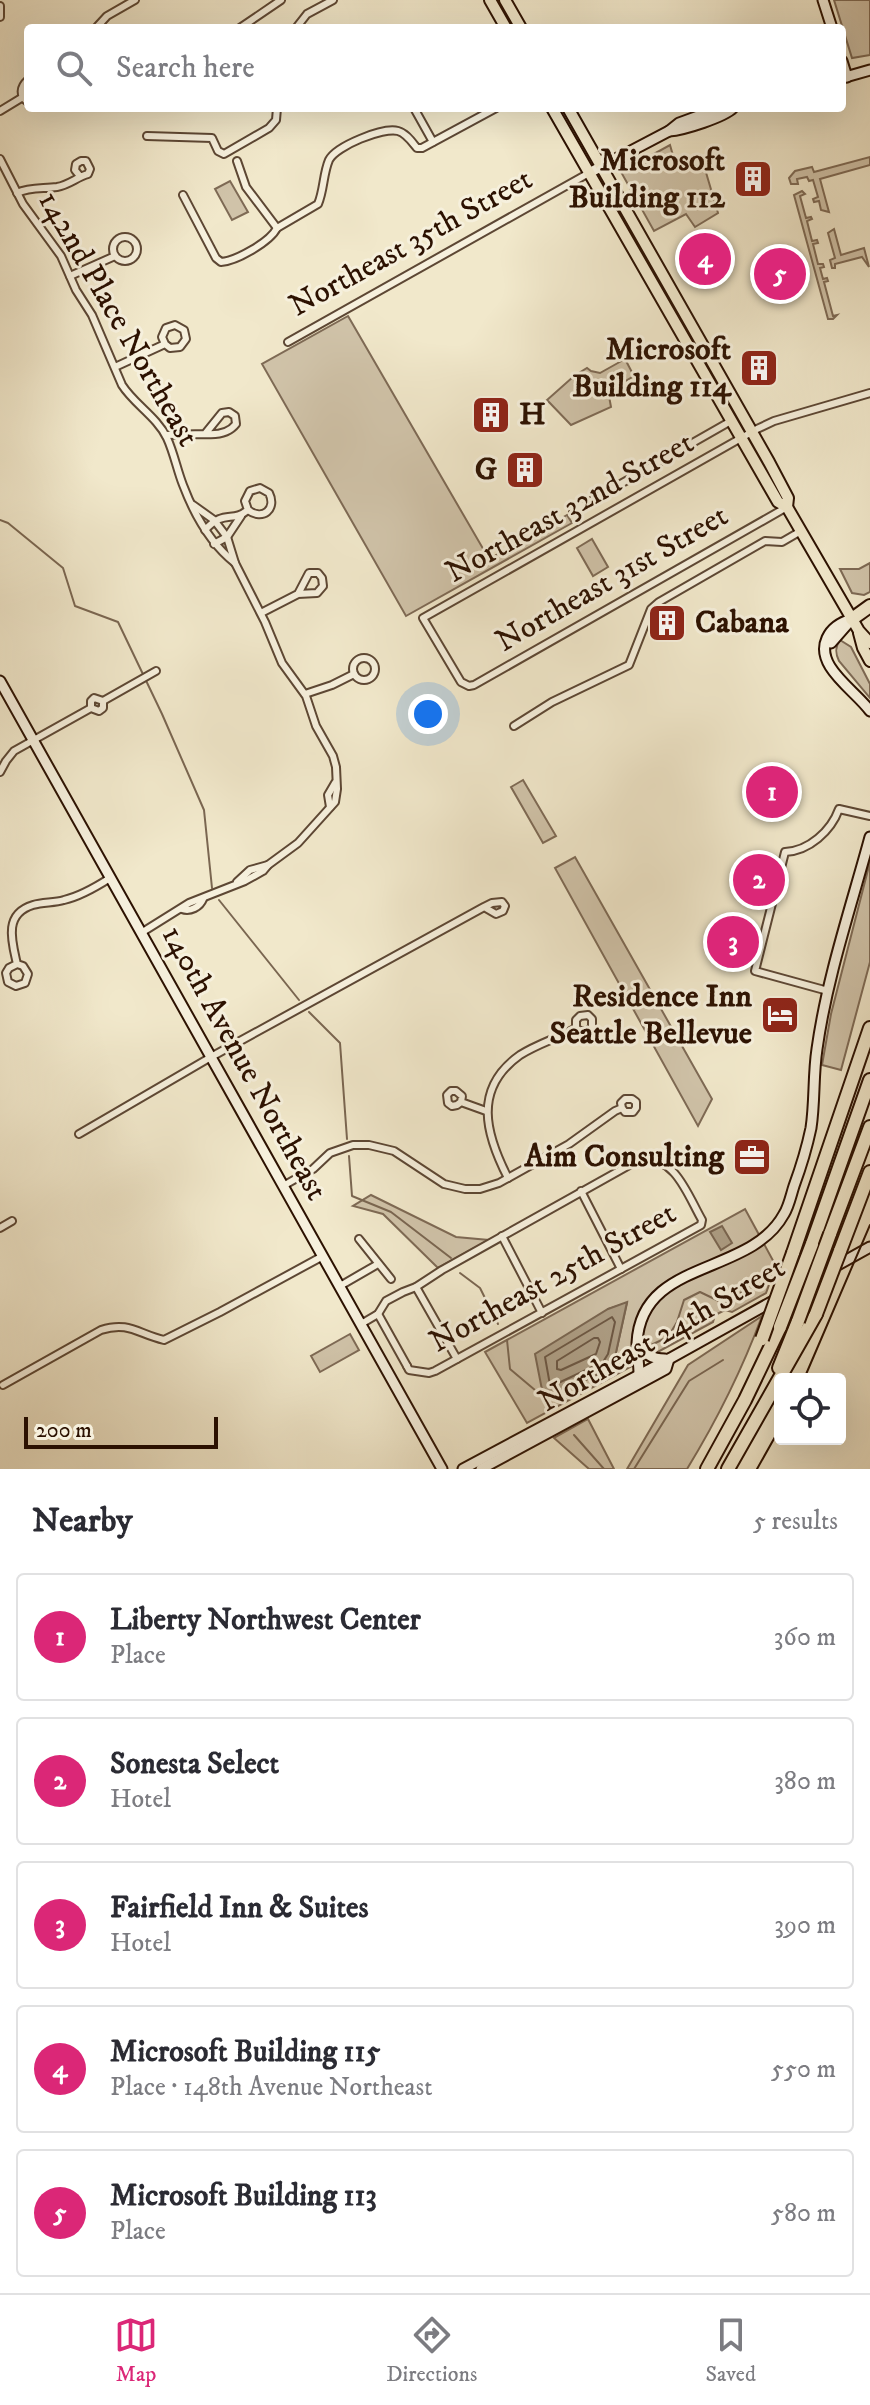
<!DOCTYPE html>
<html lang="en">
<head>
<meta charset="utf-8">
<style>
	:root { --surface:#fff; --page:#f2f2f3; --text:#2b2b33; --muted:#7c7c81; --line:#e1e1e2; --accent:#db2777 }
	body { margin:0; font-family:"IM FELL DW Pica",serif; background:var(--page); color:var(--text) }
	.controls { position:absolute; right:24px; bottom:24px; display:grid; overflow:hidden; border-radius:8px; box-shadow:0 8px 32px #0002 }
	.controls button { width:72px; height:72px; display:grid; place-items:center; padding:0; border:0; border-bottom:2px solid var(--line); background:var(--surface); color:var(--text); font:40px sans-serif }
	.scale { position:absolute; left:24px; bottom:20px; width:194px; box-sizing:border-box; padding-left:8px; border:4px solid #2c1101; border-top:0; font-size:22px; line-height:28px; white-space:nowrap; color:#2c1101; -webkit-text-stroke:6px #f6f0dd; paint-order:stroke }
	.you { position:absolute; left:428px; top:714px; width:28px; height:28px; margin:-20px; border:6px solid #fff; border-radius:50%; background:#1a73e8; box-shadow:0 0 0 12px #1a73e833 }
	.badge { display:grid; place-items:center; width:52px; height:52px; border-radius:50%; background:var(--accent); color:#fff; font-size:26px; font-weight:700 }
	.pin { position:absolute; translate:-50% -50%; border:4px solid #fff; box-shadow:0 2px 8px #0006 }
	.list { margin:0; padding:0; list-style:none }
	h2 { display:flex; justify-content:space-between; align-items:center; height:104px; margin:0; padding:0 32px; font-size:34px }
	h2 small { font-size:26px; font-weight:400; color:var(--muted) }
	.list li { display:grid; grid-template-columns:52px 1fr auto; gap:24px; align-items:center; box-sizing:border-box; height:128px; margin:0 16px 16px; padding:0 16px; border:2px solid var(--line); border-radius:8px }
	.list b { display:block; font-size:30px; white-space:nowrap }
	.list p { margin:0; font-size:26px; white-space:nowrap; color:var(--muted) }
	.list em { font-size:26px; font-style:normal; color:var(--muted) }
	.icon { flex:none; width:44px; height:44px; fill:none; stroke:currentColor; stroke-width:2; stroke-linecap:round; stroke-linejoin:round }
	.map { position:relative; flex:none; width:870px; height:1469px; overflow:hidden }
	.search { position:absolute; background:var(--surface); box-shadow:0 8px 32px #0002; left:24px; right:24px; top:24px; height:88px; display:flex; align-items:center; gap:20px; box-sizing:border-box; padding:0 28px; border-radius:8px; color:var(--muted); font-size:30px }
	.sheet { height:824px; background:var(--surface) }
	nav { display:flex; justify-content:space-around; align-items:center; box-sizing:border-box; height:112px; border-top:2px solid var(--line); background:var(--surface); font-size:22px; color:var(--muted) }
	nav a { display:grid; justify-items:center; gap:4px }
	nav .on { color:var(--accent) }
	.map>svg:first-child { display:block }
	.green { fill:#d0c3a9; stroke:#7e6a55; stroke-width:2; fill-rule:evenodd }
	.water { fill:#ae9f86; stroke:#7a6651; stroke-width:2 }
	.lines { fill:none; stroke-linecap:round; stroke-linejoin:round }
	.shore { stroke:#6d5844; stroke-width:2 }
	.stream { stroke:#7a6651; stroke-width:2 }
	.street-casing { stroke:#5d4734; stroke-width:10 }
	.secondary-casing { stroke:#2c1101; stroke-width:13 }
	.primary-casing { stroke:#2c1101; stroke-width:14 }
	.highway-casing { stroke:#2c1101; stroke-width:16 }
	.street { stroke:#f6f0dd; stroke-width:6 }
	.secondary { stroke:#f6f0dd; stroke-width:9 }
	.primary { stroke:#f1e8cb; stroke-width:10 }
	.highway { stroke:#f1e8cb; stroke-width:12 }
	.tram { stroke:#2c1101; stroke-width:2 }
	.highway-bridge-casing { stroke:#2c1101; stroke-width:16; stroke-linecap:butt }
	.highway-bridge { stroke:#f1e8cb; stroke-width:12 }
	.labels { text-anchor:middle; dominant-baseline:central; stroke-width:6; stroke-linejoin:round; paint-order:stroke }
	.poi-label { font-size:32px; font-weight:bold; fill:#2c1101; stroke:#f6f0dd; text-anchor:end }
	.street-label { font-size:32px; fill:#2c1101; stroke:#f6f0dd }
</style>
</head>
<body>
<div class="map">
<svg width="870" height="1469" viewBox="0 0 870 1469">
	<rect width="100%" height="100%" fill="#f1e8cb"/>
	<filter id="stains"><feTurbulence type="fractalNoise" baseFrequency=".0025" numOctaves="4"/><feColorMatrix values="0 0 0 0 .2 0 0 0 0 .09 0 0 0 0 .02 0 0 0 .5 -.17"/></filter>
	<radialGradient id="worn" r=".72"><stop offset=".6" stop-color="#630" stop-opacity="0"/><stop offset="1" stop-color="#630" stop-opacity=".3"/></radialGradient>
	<g class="green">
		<polygon points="834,0 870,0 870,55 852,58"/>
		<polygon points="670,145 676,166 702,159 718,213 695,227 686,214 654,231 621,172"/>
		<polygon points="870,157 870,165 820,179 829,212 821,210 819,201 814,202 813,199 818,197 813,180 809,181 807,177 797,179 798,184 791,184 789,178 795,171 812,167 814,172"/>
		<polygon points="230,181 248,212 232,220 215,189"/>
		<polygon points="802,191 805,194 800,196 806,218 811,217 812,219 807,221 812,241 817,240 818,243 813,244 818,264 823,264 824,267 820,268 823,279 827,278 828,281 824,282 833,316 837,315 833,319 828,319 794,195"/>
		<polygon points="834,229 841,255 864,248 869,267 862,257 835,264 835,268 832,268 830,260 835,258 828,233"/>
		<polygon points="348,316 489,559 567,515 572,523 406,616 262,364"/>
		<polygon points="625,359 634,376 608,391 611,407 571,425 547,400 574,376 587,368 591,371 600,373"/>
		<polygon points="592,539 608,567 593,576 577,548"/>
		<polygon points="870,563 870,592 864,595 852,593 840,569 859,569"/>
		<path d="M 840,640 L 851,647 L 870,684 L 870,698 L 839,661 C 835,653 835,647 840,640 Z"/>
		<polygon points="523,780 556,836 543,843 511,787"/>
		<polygon points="575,857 712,1099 698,1126 555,868"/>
		<polygon points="870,862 870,962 841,1070 822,1065 831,1014"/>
		<polygon points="371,1195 456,1237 489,1240 438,1268 383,1214 353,1206"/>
		<path d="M 745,1209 L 776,1266 L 766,1293 L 732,1312 L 725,1310 L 715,1315 L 713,1322 L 527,1423 L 485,1352 ZM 627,1303 L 615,1357 L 609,1369 L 586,1378 L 608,1309 Z"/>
		<path d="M 762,1316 C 742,1370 717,1420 687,1469 L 627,1469 L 688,1365 Z"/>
		<polygon points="350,1334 359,1350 320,1372 311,1356"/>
		<polygon points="588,1419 614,1469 589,1469 554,1438"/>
	</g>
	<g class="water">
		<polygon points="722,1226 732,1243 721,1250 710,1232"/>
		<polygon points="627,1302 615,1357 609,1369 544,1400 535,1354 608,1309"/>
	</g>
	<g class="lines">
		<g class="shore">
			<polygon points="612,1317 615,1322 608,1354 603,1362 554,1385 550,1385 545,1357"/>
			<polygon points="594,1338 598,1338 600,1342 596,1354 561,1370 557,1369 557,1361"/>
		</g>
		<g class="stream">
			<polyline points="0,520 8,523 63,568 75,606 118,622 162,714 204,810 212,888"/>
			<polyline points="219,900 299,1000"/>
			<polyline points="309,1012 340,1043 347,1139"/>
			<polyline points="349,1156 352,1196 391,1212 451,1258"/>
			<polyline points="460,1273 480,1288 498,1324"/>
			<polyline points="507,1340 510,1369 548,1401"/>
			<polyline points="649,1346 668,1337 677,1322 684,1300 700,1292 725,1304 738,1296 750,1283"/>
			<polyline points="574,1435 604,1469"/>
			<polyline points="634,1469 689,1381 723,1360"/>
		</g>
		<g class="street-casing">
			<g id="street">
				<polyline points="0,6 0,17"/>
				<polyline points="96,28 107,16 135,0"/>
				<polyline points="240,28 281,0"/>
				<polyline points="296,28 307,14 333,0"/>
				<path d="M 28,80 C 20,87 19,96 28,102"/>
				<polyline points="414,108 433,142"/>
				<polyline points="0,111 23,97"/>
				<polyline points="147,136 212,138 218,151 224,154 269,128 276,120 277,108"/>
				<path d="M 0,159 L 23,204 L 61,256 L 76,290 L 92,315 L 122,385 C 134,404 157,417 167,438 C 174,453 177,470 183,485 C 194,514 211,544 235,563"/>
				<polyline points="237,161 246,187 277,228"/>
				<path d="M 17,193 C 30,187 43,189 57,187 C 69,185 77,177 88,174 L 90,169 L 86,161 L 81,161 L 76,164 L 75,170 L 79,175"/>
				<path d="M 183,195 L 216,258 L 221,262 C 236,261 270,242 277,228 L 318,204 C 324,190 323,174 329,160 C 336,146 383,127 398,131 C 406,133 412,142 417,148 L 422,148 L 496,108"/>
				<circle cx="125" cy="249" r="12"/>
				<polyline points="70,276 115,256"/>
				<polyline points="288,342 589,173"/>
				<polyline points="115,367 165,344 170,348 180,347 186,339 184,330 175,325 166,328 162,337 165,344"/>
				<path d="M 166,435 L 205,434 L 222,413 L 229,412 L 235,416 L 236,424 C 229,433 216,435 205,434"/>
				<polyline points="787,507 474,685 469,686 461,682 423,618 757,429 774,421 870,393"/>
				<polyline points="573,511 731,421"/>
				<path d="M 205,530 C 224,509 232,523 248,510 C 263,521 277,509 269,493 L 260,488 L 250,491 L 245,501 L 248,510"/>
				<polyline points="214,544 227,537 241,516"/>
				<polyline points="261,613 298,594 309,573 318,573 322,578 323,586 317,593 298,594"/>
				<circle cx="364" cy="669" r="11"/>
				<polyline points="305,694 332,685 354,674"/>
				<polyline points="103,701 156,671"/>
				<polyline points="514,726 552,702 629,665 651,609 659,602 765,541 782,542 801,531"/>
				<polyline points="0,772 6,761 14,751 91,708 91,701 94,698 103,701 103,708 99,711 91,708"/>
				<polyline points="330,807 328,795 335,783"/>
				<polyline points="237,882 250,870 268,865"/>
				<path d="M 182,909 C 190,912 200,907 203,899"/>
				<polyline points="141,933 189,903 245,881 263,871 268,865 298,843 335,802 337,789 336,767 333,756 316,726 306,696 282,663 265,622 235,563 227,537 214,520 193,505"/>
				<path d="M 17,964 L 23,966 L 28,974 L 25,983 L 16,986 L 8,982 L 6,973 L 9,968 L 17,964 C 12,942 3,914 33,905 C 43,902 54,903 64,900 C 81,896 96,887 110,878"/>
				<path d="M 828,991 L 755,971 L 785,852 C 809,851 831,831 839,809 L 870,816"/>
				<polyline points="461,1102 457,1105 452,1106 448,1103 447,1095 451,1091 456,1091 462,1096 461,1102 486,1111"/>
				<polyline points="79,1134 211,1057 484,907 496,914 503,911 505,906 502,902 492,903 484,907"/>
				<path d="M 508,1178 C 486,1135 472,1089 520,1055 C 537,1044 558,1038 576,1028 L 580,1031 L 588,1031 L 592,1027 L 592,1019 L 588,1015 L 580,1016 L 576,1020 L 576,1028"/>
				<polyline points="283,1186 313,1169 330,1153 353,1145 369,1145 394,1151 444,1184 465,1189 480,1189 499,1183 569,1144 615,1111 622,1108 625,1112 633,1112 636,1108 636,1102 632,1099 625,1099 621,1103 622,1108"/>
				<polyline points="581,1191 621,1269"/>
				<polyline points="0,1228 12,1221"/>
				<polyline points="502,1236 542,1313"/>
				<polyline points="359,1239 391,1279"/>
				<polyline points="340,1286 378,1264"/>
				<polyline points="416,1287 457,1359"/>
				<polyline points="378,1314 407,1366"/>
				<path d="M 361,1324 L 378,1314 L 386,1301 L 403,1292 L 416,1287 L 442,1270 L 642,1158 C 676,1157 688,1196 702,1220 L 701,1225 L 435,1371 L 429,1373 L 409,1370 L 407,1366"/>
				<path d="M 3,1385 L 101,1330 C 129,1321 138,1334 164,1340 L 220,1312 L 323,1256"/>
			</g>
		</g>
		<g class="secondary-casing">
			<g id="secondary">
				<polyline points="823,0 832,28"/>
				<polyline points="842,61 847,77"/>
				<polyline points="842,78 870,70"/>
				<path d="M 669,131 C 684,130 724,117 733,108"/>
				<polyline points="589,173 669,131 679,123 720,108"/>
				<path d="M 852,619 C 841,622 832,627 827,638 C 814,666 855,690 870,711"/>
				<polyline points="831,643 852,619"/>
				<polyline points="0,681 442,1469"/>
				<path d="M 640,1342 C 643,1355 653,1359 665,1359"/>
				<path d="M 639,1374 C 639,1364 637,1353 637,1343 C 641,1258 750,1277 784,1214 C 789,1206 791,1195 794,1186 C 801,1167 807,1147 811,1128 C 815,1102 813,1075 817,1049 C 827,977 851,907 870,837"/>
				<polyline points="463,1469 669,1359 870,1247"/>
				<polyline points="481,1469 655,1375 666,1369 669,1359"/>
			</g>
		</g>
		<g class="primary-casing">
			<g id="primary">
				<polyline points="490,0 506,28"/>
				<polyline points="505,0 521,28"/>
				<polyline points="552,108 778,502 787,507 859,631 870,643"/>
				<polyline points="568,108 769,462 788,498 787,507"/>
				<polyline points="859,633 863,648 870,661"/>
			</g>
		</g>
		<g class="highway-casing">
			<g id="highway">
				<polyline points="852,619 870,606"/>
				<polyline points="830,1234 870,1127"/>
				<polyline points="812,1244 870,1080"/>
				<polyline points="840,1251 870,1172"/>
				<polyline points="793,1253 870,1028"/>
				<polyline points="779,1368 798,1321"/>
				<polyline points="707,1469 745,1400 780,1327"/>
				<polyline points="728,1469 816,1314"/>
			</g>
		</g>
		<use href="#street" class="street"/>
		<use href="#secondary" class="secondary"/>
		<use href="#primary" class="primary"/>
		<use href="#highway" class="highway"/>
		<g class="tram">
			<polyline points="804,1379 870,1225"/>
			<polyline points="757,1469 780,1428"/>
		</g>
		<g class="highway-bridge-casing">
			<g id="highway-bridge">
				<polyline points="816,1314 840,1251"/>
				<polyline points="798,1321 830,1234"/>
				<polyline points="780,1327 812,1244"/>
				<polyline points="762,1339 793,1253"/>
			</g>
		</g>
		<use href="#highway-bridge" class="highway-bridge"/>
	</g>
	<defs>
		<g id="building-square" transform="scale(2)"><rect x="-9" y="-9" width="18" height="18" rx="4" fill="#8f2418" stroke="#f6f0dd"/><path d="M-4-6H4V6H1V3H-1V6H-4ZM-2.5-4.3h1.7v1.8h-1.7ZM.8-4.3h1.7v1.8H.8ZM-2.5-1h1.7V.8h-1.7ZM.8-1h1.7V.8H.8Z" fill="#fff"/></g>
		<g id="hotel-square" transform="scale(2)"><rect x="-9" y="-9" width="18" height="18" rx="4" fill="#8f2418" stroke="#f6f0dd"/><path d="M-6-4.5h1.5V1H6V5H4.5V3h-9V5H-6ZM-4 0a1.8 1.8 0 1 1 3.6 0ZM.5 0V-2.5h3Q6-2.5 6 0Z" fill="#fff"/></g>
		<g id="office-square" transform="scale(2)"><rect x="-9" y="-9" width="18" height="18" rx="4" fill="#8f2418" stroke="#f6f0dd"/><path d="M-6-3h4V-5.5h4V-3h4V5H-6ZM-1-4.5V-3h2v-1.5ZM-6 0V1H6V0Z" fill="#fff"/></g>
	</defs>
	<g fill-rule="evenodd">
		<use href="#building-square" x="753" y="179"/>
		<use href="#building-square" x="759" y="368"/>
		<use href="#building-square" x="491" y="415"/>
		<use href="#building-square" x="525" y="470"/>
		<use href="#building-square" x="667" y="623"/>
		<use href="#hotel-square" x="780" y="1015"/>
		<use href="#office-square" x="752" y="1157"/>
	</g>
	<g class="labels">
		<g class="poi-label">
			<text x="725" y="161">Microsoft<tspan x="725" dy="37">Building 112</tspan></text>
			<text x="731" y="350">Microsoft<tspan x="731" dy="37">Building 114</tspan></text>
			<text x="519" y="415" text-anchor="start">H</text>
			<text x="497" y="470">G</text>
			<text x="695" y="623" text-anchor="start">Cabana</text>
			<text x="752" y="997">Residence Inn<tspan x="752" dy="37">Seattle Bellevue</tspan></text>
			<text x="724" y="1157">Aim Consulting</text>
		</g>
		<g class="street-label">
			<text transform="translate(411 243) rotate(-29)">Northeast 35th Street</text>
			<text transform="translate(118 319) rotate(60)">142nd Place Northeast</text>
			<text transform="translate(570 508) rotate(-29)">Northeast 32nd Street</text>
			<text transform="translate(612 579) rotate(-30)">Northeast 31st Street</text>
			<text transform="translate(244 1063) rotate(61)">140th Avenue Northeast</text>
			<text transform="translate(553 1278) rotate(-29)">Northeast 25th Street</text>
			<text transform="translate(662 1335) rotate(-30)">Northeast 24th Street</text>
		</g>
	</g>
	<rect width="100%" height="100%" filter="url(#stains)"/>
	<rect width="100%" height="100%" fill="url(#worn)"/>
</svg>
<div class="controls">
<button><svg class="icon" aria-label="locate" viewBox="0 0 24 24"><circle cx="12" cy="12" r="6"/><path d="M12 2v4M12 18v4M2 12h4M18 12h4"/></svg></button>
</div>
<div class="scale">200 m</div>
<div class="you"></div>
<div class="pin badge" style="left:772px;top:792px">1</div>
<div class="pin badge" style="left:759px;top:880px">2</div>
<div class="pin badge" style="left:733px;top:942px">3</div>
<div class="pin badge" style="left:705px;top:259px">4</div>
<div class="pin badge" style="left:780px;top:274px">5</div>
<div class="search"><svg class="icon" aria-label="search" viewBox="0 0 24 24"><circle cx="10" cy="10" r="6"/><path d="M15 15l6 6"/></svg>Search here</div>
</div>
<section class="sheet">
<h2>Nearby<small>5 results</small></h2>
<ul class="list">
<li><span class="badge">1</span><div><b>Liberty Northwest Center</b><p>Place</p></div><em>360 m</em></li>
<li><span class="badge">2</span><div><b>Sonesta Select</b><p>Hotel</p></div><em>380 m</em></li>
<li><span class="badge">3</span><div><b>Fairfield Inn &amp; Suites</b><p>Hotel</p></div><em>390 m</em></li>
<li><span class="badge">4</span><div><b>Microsoft Building 115</b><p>Place · 148th Avenue Northeast</p></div><em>550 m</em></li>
<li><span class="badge">5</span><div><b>Microsoft Building 113</b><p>Place</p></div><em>580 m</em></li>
</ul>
</section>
<nav>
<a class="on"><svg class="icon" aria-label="map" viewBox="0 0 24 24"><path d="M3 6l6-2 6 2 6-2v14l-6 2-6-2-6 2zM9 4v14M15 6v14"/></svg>Map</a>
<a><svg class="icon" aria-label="directions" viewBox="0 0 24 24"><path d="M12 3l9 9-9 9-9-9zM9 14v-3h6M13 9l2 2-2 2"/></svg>Directions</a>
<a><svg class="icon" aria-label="saved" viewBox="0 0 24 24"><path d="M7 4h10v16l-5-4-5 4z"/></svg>Saved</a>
</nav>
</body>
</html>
